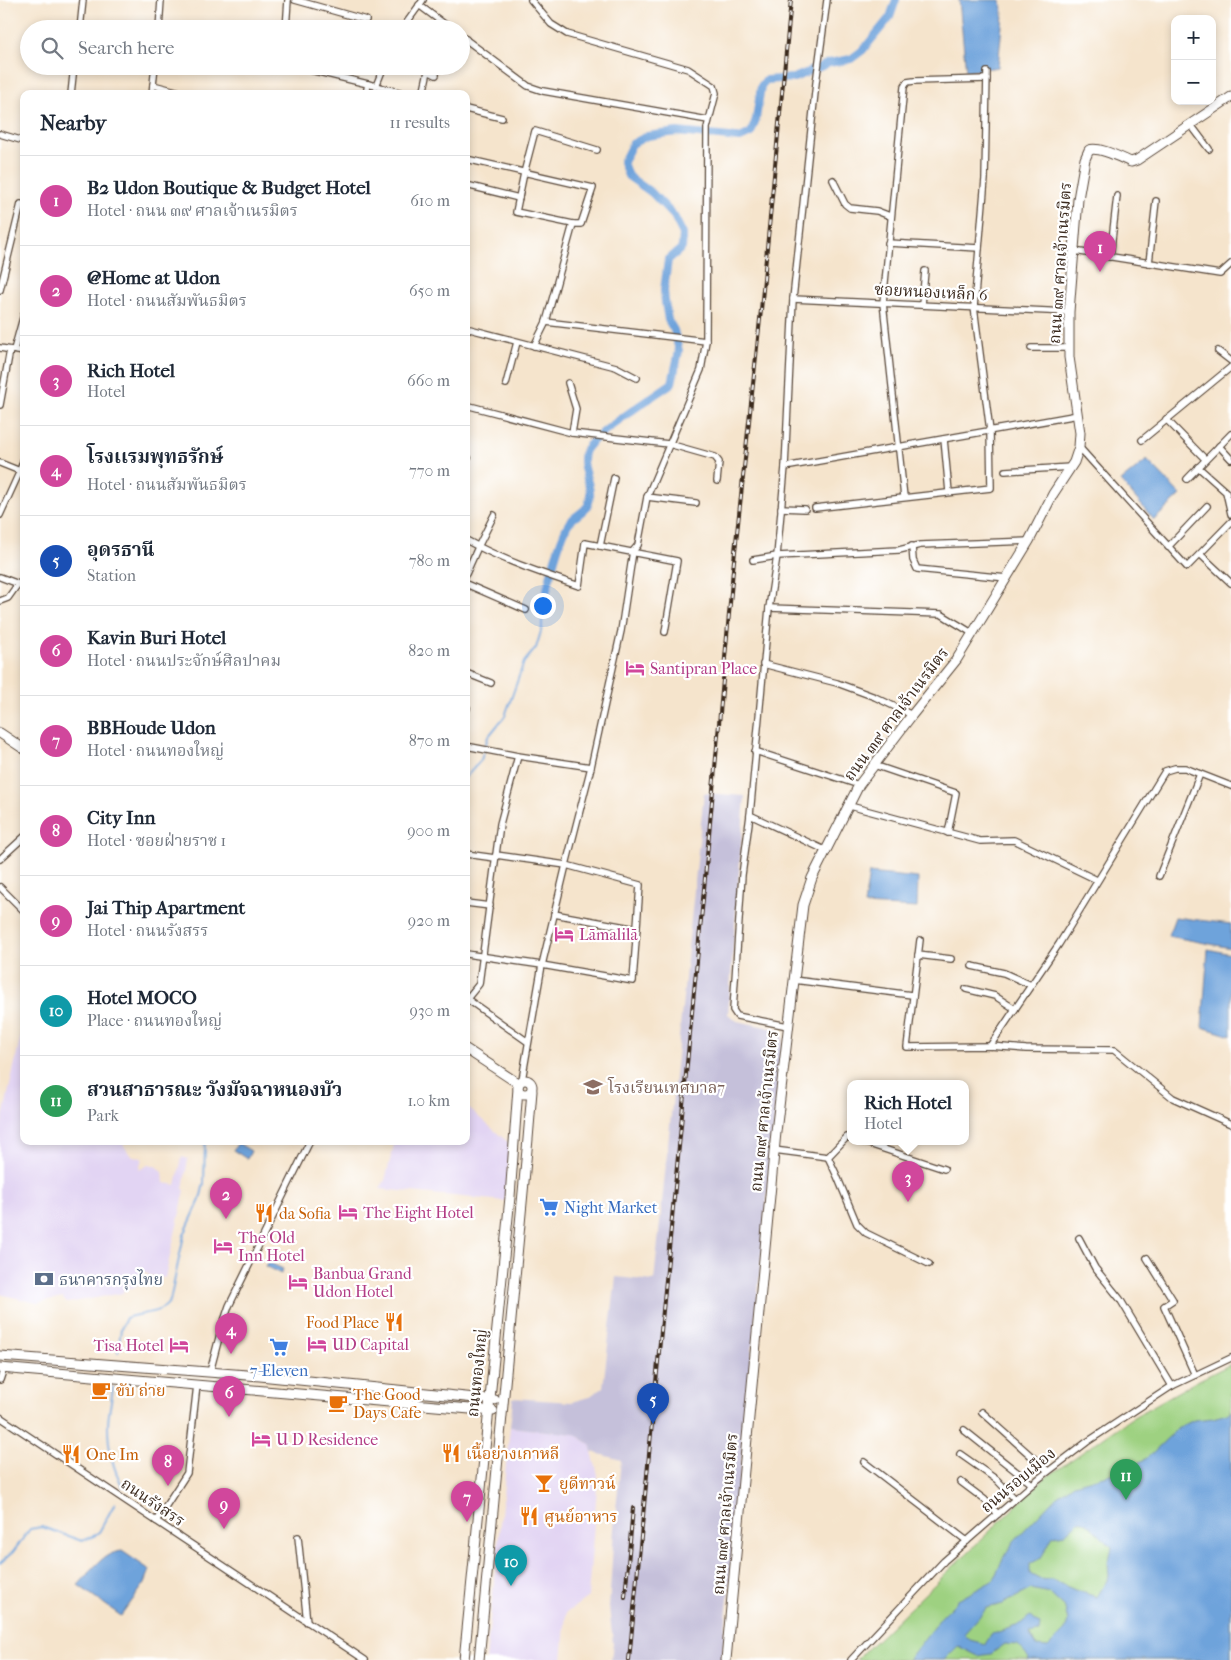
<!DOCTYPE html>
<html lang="en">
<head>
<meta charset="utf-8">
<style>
	:root { --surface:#fff; --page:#f6f6f7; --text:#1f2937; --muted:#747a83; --line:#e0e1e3; --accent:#db2777 }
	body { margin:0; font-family:"IM FELL French Canon","Noto Serif Thai",serif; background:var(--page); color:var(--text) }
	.controls { position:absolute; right:15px; top:15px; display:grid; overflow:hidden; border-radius:10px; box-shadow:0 2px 8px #0003 }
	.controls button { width:45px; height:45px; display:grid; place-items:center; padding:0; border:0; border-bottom:1px solid var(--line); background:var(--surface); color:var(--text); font:25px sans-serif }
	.you { position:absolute; left:542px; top:605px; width:18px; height:18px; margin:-12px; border:4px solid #fff; border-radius:50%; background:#1a73e8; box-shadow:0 0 0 8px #1a73e833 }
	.badge { display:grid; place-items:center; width:32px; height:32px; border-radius:50%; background:var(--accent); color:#fff; font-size:16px; font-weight:700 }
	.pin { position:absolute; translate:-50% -41px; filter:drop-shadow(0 1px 2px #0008) }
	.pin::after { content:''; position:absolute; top:26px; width:18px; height:15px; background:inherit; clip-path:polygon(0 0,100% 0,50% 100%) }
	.popup { position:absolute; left:847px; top:1080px; width:122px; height:65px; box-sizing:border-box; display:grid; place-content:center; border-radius:10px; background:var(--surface); filter:drop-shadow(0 1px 4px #0005); font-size:16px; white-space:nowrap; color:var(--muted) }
	.popup b { font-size:19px; color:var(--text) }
	.popup::after { content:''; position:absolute; left:50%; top:100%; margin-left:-10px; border:10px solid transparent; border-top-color:var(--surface) }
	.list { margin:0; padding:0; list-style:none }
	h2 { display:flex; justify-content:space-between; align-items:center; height:65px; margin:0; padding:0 20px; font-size:21px }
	h2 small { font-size:16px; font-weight:400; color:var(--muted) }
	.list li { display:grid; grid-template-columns:32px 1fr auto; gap:15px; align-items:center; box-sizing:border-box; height:90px; padding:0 20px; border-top:1px solid var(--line) }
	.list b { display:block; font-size:19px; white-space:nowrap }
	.list p { margin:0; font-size:16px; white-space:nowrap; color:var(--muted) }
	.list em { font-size:16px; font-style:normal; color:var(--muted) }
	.icon { flex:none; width:28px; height:28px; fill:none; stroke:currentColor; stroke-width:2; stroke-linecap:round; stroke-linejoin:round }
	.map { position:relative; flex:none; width:1231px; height:1660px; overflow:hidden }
	.search { position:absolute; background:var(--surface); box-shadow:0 2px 8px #0003; left:20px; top:20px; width:450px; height:55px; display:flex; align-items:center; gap:12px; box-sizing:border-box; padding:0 18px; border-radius:28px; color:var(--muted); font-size:19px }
	.panel { position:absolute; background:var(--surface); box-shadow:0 2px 8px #0003; left:20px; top:90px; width:450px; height:1055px; border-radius:10px }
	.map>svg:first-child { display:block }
	.built { fill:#e2d4f3 }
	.industrial { fill:#c5c0da }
	.green { fill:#9ed181; stroke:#6c7e50 }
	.water { fill:#6ea3db; stroke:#54667c; fill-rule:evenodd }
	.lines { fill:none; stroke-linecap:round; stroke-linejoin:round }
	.stream { stroke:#6ea3db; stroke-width:2 }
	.canal { stroke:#6ea3db; stroke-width:8 }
	.street-casing { stroke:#574638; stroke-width:8 }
	.secondary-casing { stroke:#574638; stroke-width:11 }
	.street { stroke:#fff; stroke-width:5.5 }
	.secondary { stroke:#fff; stroke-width:9 }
	.rail-casing { stroke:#3b2a1e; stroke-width:4 }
	.rail { stroke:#fff; stroke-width:2; stroke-dasharray:5.5; stroke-linecap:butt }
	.labels { text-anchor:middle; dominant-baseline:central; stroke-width:4.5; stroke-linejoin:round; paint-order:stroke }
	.street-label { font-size:16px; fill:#3b2a1e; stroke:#fff }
	.hotel-label { font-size:16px; fill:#b23c85; stroke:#fff; text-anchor:start }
	.education-label { font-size:16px; fill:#785e54; stroke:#fff; text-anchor:start }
	.shop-label { font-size:16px; fill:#366cbe; stroke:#fff; text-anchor:start }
	.food-label { font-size:16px; fill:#c56008; stroke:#fff; text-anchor:start }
	.service-label { font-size:16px; fill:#4e5e75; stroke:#fff; text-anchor:start }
</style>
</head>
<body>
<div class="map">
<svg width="1231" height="1660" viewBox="0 0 1231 1660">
	<rect width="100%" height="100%" fill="#fff"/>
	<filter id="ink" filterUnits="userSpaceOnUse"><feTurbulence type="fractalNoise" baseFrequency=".02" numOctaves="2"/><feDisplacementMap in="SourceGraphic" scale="10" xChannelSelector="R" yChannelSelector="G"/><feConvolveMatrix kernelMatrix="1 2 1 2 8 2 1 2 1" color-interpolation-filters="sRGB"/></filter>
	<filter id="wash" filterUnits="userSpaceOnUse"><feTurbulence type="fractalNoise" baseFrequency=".0096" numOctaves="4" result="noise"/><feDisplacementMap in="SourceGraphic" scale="20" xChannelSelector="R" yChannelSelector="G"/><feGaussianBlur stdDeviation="1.12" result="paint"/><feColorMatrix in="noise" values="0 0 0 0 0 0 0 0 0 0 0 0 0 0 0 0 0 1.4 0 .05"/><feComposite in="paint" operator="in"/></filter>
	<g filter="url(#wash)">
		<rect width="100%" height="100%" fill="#f5e4cc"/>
		<g class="built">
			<polygon points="24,1021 24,1141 70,1141 86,1145 87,1141 121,1141 130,1155 142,1158 139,1170 148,1165 154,1165 163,1172 164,1183 176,1185 182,1157 188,1159 183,1189 185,1190 165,1278 148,1275 147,1272 143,1272 144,1277 140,1285 132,1288 124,1287 123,1293 67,1303 62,1298 37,1303 0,1294 0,1127 1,1126"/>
			<polygon points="466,1106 510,1144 505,1201 380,1189 385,1180 395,1141 466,1141"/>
			<polygon points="510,1427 574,1434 590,1444 598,1475 588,1597 566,1613 562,1660 486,1660"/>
		</g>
		<polygon class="industrial" points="704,793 745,796 728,1014 737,1021 780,1030 783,1036 722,1660 611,1660 613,1643 609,1607 614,1529 621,1460 592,1452 590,1444 574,1434 510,1427 513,1398 571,1402 589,1397 603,1387 616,1277 654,1281"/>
		<polygon class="green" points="1231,1364 1231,1660 856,1660 1044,1479 1130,1419 1197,1381"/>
		<g class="water">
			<polygon points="959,0 1001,0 1003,15 998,67 966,72"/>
			<polygon points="1147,460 1181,495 1154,520 1121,481"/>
			<polygon points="869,873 918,878 917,908 864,905"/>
			<polygon points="1175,917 1231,924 1231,948 1168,936"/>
			<polygon points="1208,949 1231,954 1231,1036 1202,1027"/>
			<polygon points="238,1143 251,1151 247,1159 233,1150"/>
			<polygon points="268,1262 283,1269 281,1274 265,1266"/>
			<path d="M 1231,1411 L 1231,1660 L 1028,1660 L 1029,1658 L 1017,1645 L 1005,1644 L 991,1654 L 978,1656 L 958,1646 L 944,1660 L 908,1660 L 942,1616 L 958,1600 L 994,1580 L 1003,1558 L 1014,1541 L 1056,1497 L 1074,1484 L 1125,1470 L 1147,1458 L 1178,1428 L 1194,1420 L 1213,1418 L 1227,1414 ZM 1079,1521 L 1087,1523 L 1112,1547 L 1108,1564 L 1109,1577 L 1097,1597 L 1075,1590 L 1052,1580 L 1039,1579 L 1030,1574 L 1030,1564 L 1041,1558 L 1053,1536 L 1065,1534 ZM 1031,1589 L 1049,1593 L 1065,1608 L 1068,1622 L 1065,1630 L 1048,1647 L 1037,1646 L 1029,1634 L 1039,1632 L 1040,1625 L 1030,1616 L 1019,1625 L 992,1634 L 985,1644 L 970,1640 L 964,1634 L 987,1608 L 1003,1604 Z"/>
			<path d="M 122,1551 L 150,1570 L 145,1583 L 121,1616 L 78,1585 C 92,1571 101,1553 122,1551 Z"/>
		</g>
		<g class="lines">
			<g class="stream">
				<polyline points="466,777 481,760 488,737 505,716 524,662 536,648 542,628 542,610"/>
				<path d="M 118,1352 L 121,1329 L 126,1318 C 140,1312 161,1315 170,1301 L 184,1235 L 200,1200 L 204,1183 L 205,1141"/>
				<path d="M 113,1387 C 112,1400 108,1413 108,1426 C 108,1447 113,1469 123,1487"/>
				<polyline points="0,1563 13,1552 30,1529 42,1527 82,1541 98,1534 115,1503"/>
			</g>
			<path class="canal" d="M 542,610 C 549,583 555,551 567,526 C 571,517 584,513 588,505 C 596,488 579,470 584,453 C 588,438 657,394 672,383 L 679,351 L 674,330 L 668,320 L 665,302 L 664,290 L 668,260 L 682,248 L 683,234 L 674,216 L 652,193 L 628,176 L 623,162 L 632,144 L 647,136 L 677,132 L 740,138 L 751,133 L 756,119 L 761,86 L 766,80 L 794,78 L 829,63 L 851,59 L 863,50 L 890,17 L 896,0"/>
		</g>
	</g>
	<g filter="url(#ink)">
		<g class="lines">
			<g class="street-casing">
				<g id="street">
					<polyline points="295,0 366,20"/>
					<polyline points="419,5 451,29"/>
					<polyline points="80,29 83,0"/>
					<polyline points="159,29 161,0"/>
					<polyline points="286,29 288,0"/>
					<polyline points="402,29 423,0"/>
					<polyline points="461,36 528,86 543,91 708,120"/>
					<polyline points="461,46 466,39"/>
					<polyline points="294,66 376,86 384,66"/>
					<polyline points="153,85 188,94"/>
					<polyline points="376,86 407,94"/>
					<polyline points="71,94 74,66"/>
					<polyline points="152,94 155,66"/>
					<polyline points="366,94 368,84"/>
					<polyline points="423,94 428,71 436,75"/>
					<polyline points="466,109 502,118"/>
					<polyline points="1191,125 1209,149"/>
					<polyline points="0,134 24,141"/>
					<polyline points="466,159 593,188 581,224 573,224 546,322 534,346"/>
					<polyline points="833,180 845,204 850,208 877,211 890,216"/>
					<polyline points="466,185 519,198"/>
					<polyline points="573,224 516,212 524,173 535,131 597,150"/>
					<polyline points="888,243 979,248"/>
					<polyline points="1074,251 1220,274 1231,264"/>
					<polyline points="1110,257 1117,196"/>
					<polyline points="1149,263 1156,201"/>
					<polyline points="0,290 21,204 24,205"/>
					<polyline points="793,299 1069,312"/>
					<polyline points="922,305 925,271"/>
					<polyline points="546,322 706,341"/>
					<polyline points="466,328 616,367 637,378"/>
					<polyline points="0,348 24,352"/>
					<polyline points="1031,348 1069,348"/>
					<polyline points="14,350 24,314"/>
					<polyline points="1218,351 1231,361"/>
					<polyline points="568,383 576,409 572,433"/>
					<polyline points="506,384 517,342"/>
					<polyline points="0,405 10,350"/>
					<polyline points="466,405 572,433 669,444 715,457 719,462 717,481"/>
					<polyline points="1166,419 1205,459"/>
					<polyline points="944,439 949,492"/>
					<polyline points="1142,440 1231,367"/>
					<polyline points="1219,446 1231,459"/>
					<polyline points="1079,447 1187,567 1231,522"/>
					<polyline points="466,457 468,458"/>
					<polyline points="0,463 20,471"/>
					<polyline points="785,467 1078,415"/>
					<polyline points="1198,467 1226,492 1231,514"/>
					<polyline points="1005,471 1071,467"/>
					<polyline points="1187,479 1231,434"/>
					<polyline points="647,497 696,503"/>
					<polyline points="904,497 883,303 904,87 907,82 914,81 987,79"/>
					<polyline points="781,508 805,509"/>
					<polyline points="815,508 991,488 990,431 974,307 985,179 987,72"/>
					<polyline points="0,515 20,471 24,458"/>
					<path d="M 466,540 C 502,560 541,573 579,586 L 585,543 L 677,561 L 665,632"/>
					<polyline points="600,546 614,478"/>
					<polyline points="912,546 913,560 917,569 1007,578"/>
					<polyline points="1168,547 1207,506"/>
					<polyline points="1201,555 1231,583"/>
					<polyline points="753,560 777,556 899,550 920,545 1029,541"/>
					<polyline points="466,574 478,547 494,515"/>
					<polyline points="0,577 24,586"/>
					<polyline points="466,584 526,610"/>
					<polyline points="0,601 8,598 18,584"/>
					<polyline points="769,608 941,614 972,633"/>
					<polyline points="763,664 837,683 875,697 912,715"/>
					<polyline points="466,673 491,683"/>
					<polyline points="466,711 467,708"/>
					<polyline points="466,746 518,756 591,767"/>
					<polyline points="755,751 859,785"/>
					<polyline points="874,765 956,793 948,833"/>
					<polyline points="850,806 980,841 1014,840 1097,880"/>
					<polyline points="750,815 827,851"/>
					<polyline points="466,854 495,858"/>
					<polyline points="0,859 24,837"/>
					<polyline points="1159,876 1200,774"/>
					<polyline points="0,887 24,911"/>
					<polyline points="466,903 490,906"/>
					<polyline points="554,914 637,929"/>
					<polyline points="920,940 907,1047 990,1046 1026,1049 1114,1050 1173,1098 1231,1124"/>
					<polyline points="466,954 542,965 633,981 640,885 566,865 496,855"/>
					<polyline points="918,955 951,959"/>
					<polyline points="972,966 1004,973 1031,985"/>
					<polyline points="794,980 912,995"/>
					<polyline points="966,989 995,996 1015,1009"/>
					<polyline points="467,999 528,1042"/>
					<polyline points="466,1000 479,984 500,824 518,756"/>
					<polyline points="788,1026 737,1016 733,1010 742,875 750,815 769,608 777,556 785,467 793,299 816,83 827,0"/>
					<polyline points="990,1046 1059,944 1165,771 1175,768 1185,768 1231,786"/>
					<polyline points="522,1080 542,965 566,865 591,767 621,631 633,551 638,545 647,497 701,370 706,341 707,128 716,93 714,86 688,69 567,34 551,24 531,0"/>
					<polyline points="860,1141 944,1169"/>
					<polyline points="774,1150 828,1157 847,1137 850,1138"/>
					<polyline points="828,1157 837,1176 857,1224 866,1233 929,1264"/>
					<polyline points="1079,1238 1095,1268 1120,1299 1172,1386"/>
					<polyline points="1147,1258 1173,1300 1164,1306 1195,1375"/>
					<polyline points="210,1372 221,1330 229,1306 310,1141"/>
					<polyline points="0,1380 4,1368"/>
					<polyline points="982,1412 1048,1471"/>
					<polyline points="0,1417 365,1660"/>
					<polyline points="964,1430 1032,1484"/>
					<polyline points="960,1454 997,1480 1015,1499"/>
					<polyline points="864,1462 967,1541"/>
					<polyline points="961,1482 985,1500 998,1514"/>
					<polyline points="156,1521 187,1473 197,1385"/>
					<polyline points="298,1537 307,1622"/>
					<polyline points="851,1660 944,1561 1037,1480 1087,1442 1172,1386 1231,1358"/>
				</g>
			</g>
			<g class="secondary-casing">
				<g id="secondary">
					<polyline points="0,733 24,749"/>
					<polyline points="466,1049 519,1084"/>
					<circle cx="525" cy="1087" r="7"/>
					<polyline points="0,1356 260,1376 495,1400"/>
					<polyline points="0,1368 493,1411"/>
					<polyline points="464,1660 510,1197 518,1088"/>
					<polyline points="479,1660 528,1139 532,1091"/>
					<path d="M 726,1660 L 776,1132 L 803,905 L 812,878 L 859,785 L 912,715 L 957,659 L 1029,541 L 1053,494 L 1074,462 L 1079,447 L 1080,433 L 1069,357 L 1069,312 L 1078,199 L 1085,159 L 1089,150 C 1099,146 1121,158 1131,162 L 1137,160 L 1231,97"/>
				</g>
			</g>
			<use href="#street" class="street"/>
			<use href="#secondary" class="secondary"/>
			<g class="rail-casing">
				<g id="rail">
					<polyline points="625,1597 633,1508"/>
					<polyline points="629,1660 704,889 733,570 761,310 791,0"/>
				</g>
			</g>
			<use href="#rail" class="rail"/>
		</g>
	</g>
	<defs>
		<g id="hotel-bare" transform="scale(1.5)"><path d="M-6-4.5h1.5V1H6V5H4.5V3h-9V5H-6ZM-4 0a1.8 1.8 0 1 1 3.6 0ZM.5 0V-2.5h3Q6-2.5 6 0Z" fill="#d1479c" stroke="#fff" stroke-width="2.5" paint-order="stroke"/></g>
		<g id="school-bare" transform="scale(1.5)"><path d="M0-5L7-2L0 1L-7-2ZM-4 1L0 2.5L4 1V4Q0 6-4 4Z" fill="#8d6e63" stroke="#fff" stroke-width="2.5" paint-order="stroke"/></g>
		<g id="supermarket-bare" transform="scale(1.5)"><path d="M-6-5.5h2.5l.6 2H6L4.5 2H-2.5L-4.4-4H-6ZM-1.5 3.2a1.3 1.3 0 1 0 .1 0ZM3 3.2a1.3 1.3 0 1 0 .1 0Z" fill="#3f7fe0" stroke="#fff" stroke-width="2.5" paint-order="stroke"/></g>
		<g id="restaurant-bare" transform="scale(1.5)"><path d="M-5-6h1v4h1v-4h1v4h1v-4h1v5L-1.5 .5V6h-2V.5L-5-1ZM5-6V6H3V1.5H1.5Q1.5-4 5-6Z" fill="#e8710a" stroke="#fff" stroke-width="2.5" paint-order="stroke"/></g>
		<g id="bank-bare" transform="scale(1.5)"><path d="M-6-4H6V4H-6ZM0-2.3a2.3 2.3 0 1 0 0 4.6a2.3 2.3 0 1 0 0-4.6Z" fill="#5c6f8a" stroke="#fff" stroke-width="2.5" paint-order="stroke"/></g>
		<g id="cafe-bare" transform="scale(1.5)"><path d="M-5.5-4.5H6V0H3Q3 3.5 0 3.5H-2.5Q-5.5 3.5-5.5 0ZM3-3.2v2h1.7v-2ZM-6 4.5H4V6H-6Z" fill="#e8710a" stroke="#fff" stroke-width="2.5" paint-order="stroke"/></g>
		<g id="bar-bare" transform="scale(1.5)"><path d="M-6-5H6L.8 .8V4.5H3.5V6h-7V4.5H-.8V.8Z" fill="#e8710a" stroke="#fff" stroke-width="2.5" paint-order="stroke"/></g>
	</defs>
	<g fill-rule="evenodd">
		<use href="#hotel-bare" x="635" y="668"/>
		<use href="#hotel-bare" x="564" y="934"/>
		<use href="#school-bare" x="593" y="1087"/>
		<use href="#supermarket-bare" x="549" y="1207"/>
		<use href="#hotel-bare" x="348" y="1212"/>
		<use href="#restaurant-bare" x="264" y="1213"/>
		<use href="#hotel-bare" x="223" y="1246"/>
		<use href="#bank-bare" x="44" y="1279"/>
		<use href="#hotel-bare" x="298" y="1282"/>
		<use href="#restaurant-bare" x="394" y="1322"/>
		<use href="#hotel-bare" x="317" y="1344"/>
		<use href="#hotel-bare" x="179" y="1345"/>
		<use href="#supermarket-bare" x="279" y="1347"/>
		<use href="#cafe-bare" x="101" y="1390"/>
		<use href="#cafe-bare" x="338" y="1403"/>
		<use href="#hotel-bare" x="261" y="1439"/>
		<use href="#restaurant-bare" x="451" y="1453"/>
		<use href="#restaurant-bare" x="71" y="1454"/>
		<use href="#bar-bare" x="544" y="1483"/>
		<use href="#restaurant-bare" x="529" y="1516"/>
	</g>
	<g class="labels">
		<g class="street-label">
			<text transform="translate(1060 263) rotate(-86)">ถนน ๓๙ ศาลเจ้าเนรมิตร</text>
			<text transform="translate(931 292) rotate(3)">ซอยหนองเหล็ก 6</text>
			<text transform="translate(896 714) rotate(-53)">ถนน ๓๙ ศาลเจ้าเนรมิตร</text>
			<text transform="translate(764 1111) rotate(-84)">ถนน ๓๙ ศาลเจ้าเนรมิตร</text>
			<text transform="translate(477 1373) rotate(-84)">ถนนทองใหญ่</text>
			<text transform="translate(1018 1480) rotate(-40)">ถนนรอบเมือง</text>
			<text transform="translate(153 1502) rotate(34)">ถนนรังสรร</text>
			<text transform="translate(725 1514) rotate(-85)">ถนน ๓๙ ศาลเจ้าเนรมิตร</text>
		</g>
		<g class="hotel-label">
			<text x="650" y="668">Santipran Place</text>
			<text x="579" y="934">Lāmalilā</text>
			<text x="363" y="1212">The Eight Hotel</text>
			<text x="238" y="1237">The Old<tspan x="238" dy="18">Inn Hotel</tspan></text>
			<text x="313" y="1273">Banbua Grand<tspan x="313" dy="18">Udon Hotel</tspan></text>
			<text x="332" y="1344">UD Capital</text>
			<text x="164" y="1345" text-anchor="end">Tisa Hotel</text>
			<text x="276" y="1439">U D Residence</text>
		</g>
		<g class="education-label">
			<text x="608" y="1087">โรงเรียนเทศบาล7</text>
		</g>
		<g class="shop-label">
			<text x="564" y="1207">Night Market</text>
			<text x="279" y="1370" text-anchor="middle">7-Eleven</text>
		</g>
		<g class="food-label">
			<text x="279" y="1213">da Sofia</text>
			<text x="379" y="1322" text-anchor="end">Food Place</text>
			<text x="116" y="1390">ขับ ถ่าย</text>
			<text x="353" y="1394">The Good<tspan x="353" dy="18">Days Cafe</tspan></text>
			<text x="466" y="1453">เนื้อย่างเกาหลี</text>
			<text x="86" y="1454">One Im</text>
			<text x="559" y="1483">ยูดีทาวน์</text>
			<text x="544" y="1516">ศูนย์อาหาร</text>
		</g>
		<g class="service-label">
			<text x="59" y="1279">ธนาคารกรุงไทย</text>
		</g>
	</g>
</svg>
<div class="controls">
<button>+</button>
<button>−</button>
</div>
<div class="you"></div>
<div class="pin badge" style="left:1100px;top:272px;background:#d1479c">1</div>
<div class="pin badge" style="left:226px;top:1219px;background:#d1479c">2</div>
<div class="pin badge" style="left:908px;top:1202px;background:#d1479c">3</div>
<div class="popup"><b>Rich Hotel</b>Hotel</div>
<div class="pin badge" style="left:231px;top:1354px;background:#d1479c">4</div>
<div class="pin badge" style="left:653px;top:1424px;background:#1a4fb4">5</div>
<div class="pin badge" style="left:229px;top:1417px;background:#d1479c">6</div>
<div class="pin badge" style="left:467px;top:1522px;background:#d1479c">7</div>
<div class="pin badge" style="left:168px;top:1486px;background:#d1479c">8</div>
<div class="pin badge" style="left:224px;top:1529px;background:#d1479c">9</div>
<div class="pin badge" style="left:511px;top:1586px;background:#0f9aa8">10</div>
<div class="pin badge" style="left:1126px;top:1500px;background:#2e9e5b">11</div>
<div class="search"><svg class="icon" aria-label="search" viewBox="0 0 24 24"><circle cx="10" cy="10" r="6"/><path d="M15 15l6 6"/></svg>Search here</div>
<section class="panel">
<h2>Nearby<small>11 results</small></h2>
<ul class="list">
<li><span class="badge" style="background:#d1479c">1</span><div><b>B2 Udon Boutique &amp; Budget Hotel</b><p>Hotel · ถนน ๓๙ ศาลเจ้าเนรมิตร</p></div><em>610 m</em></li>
<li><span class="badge" style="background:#d1479c">2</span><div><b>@Home at Udon</b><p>Hotel · ถนนสัมพันธมิตร</p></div><em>650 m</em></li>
<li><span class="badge" style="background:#d1479c">3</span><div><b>Rich Hotel</b><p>Hotel</p></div><em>660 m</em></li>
<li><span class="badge" style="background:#d1479c">4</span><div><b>โรงเเรมพุทธรักษ์</b><p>Hotel · ถนนสัมพันธมิตร</p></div><em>770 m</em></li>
<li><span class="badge" style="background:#1a4fb4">5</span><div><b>อุดรธานี</b><p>Station</p></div><em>780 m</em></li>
<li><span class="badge" style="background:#d1479c">6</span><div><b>Kavin Buri Hotel</b><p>Hotel · ถนนประจักษ์ศิลปาคม</p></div><em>820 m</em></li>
<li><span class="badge" style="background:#d1479c">7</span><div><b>BBHoude Udon</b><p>Hotel · ถนนทองใหญ่</p></div><em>870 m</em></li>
<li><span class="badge" style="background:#d1479c">8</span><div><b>City Inn</b><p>Hotel · ซอยฝ่ายราช 1</p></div><em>900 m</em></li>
<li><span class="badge" style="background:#d1479c">9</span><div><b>Jai Thip Apartment</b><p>Hotel · ถนนรังสรร</p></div><em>920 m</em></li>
<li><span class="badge" style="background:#0f9aa8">10</span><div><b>Hotel MOCO</b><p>Place · ถนนทองใหญ่</p></div><em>930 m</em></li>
<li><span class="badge" style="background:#2e9e5b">11</span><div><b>สวนสาธารณะ วังมัจฉาหนองบัว</b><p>Park</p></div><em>1.0 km</em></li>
</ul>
</section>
</div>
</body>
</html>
